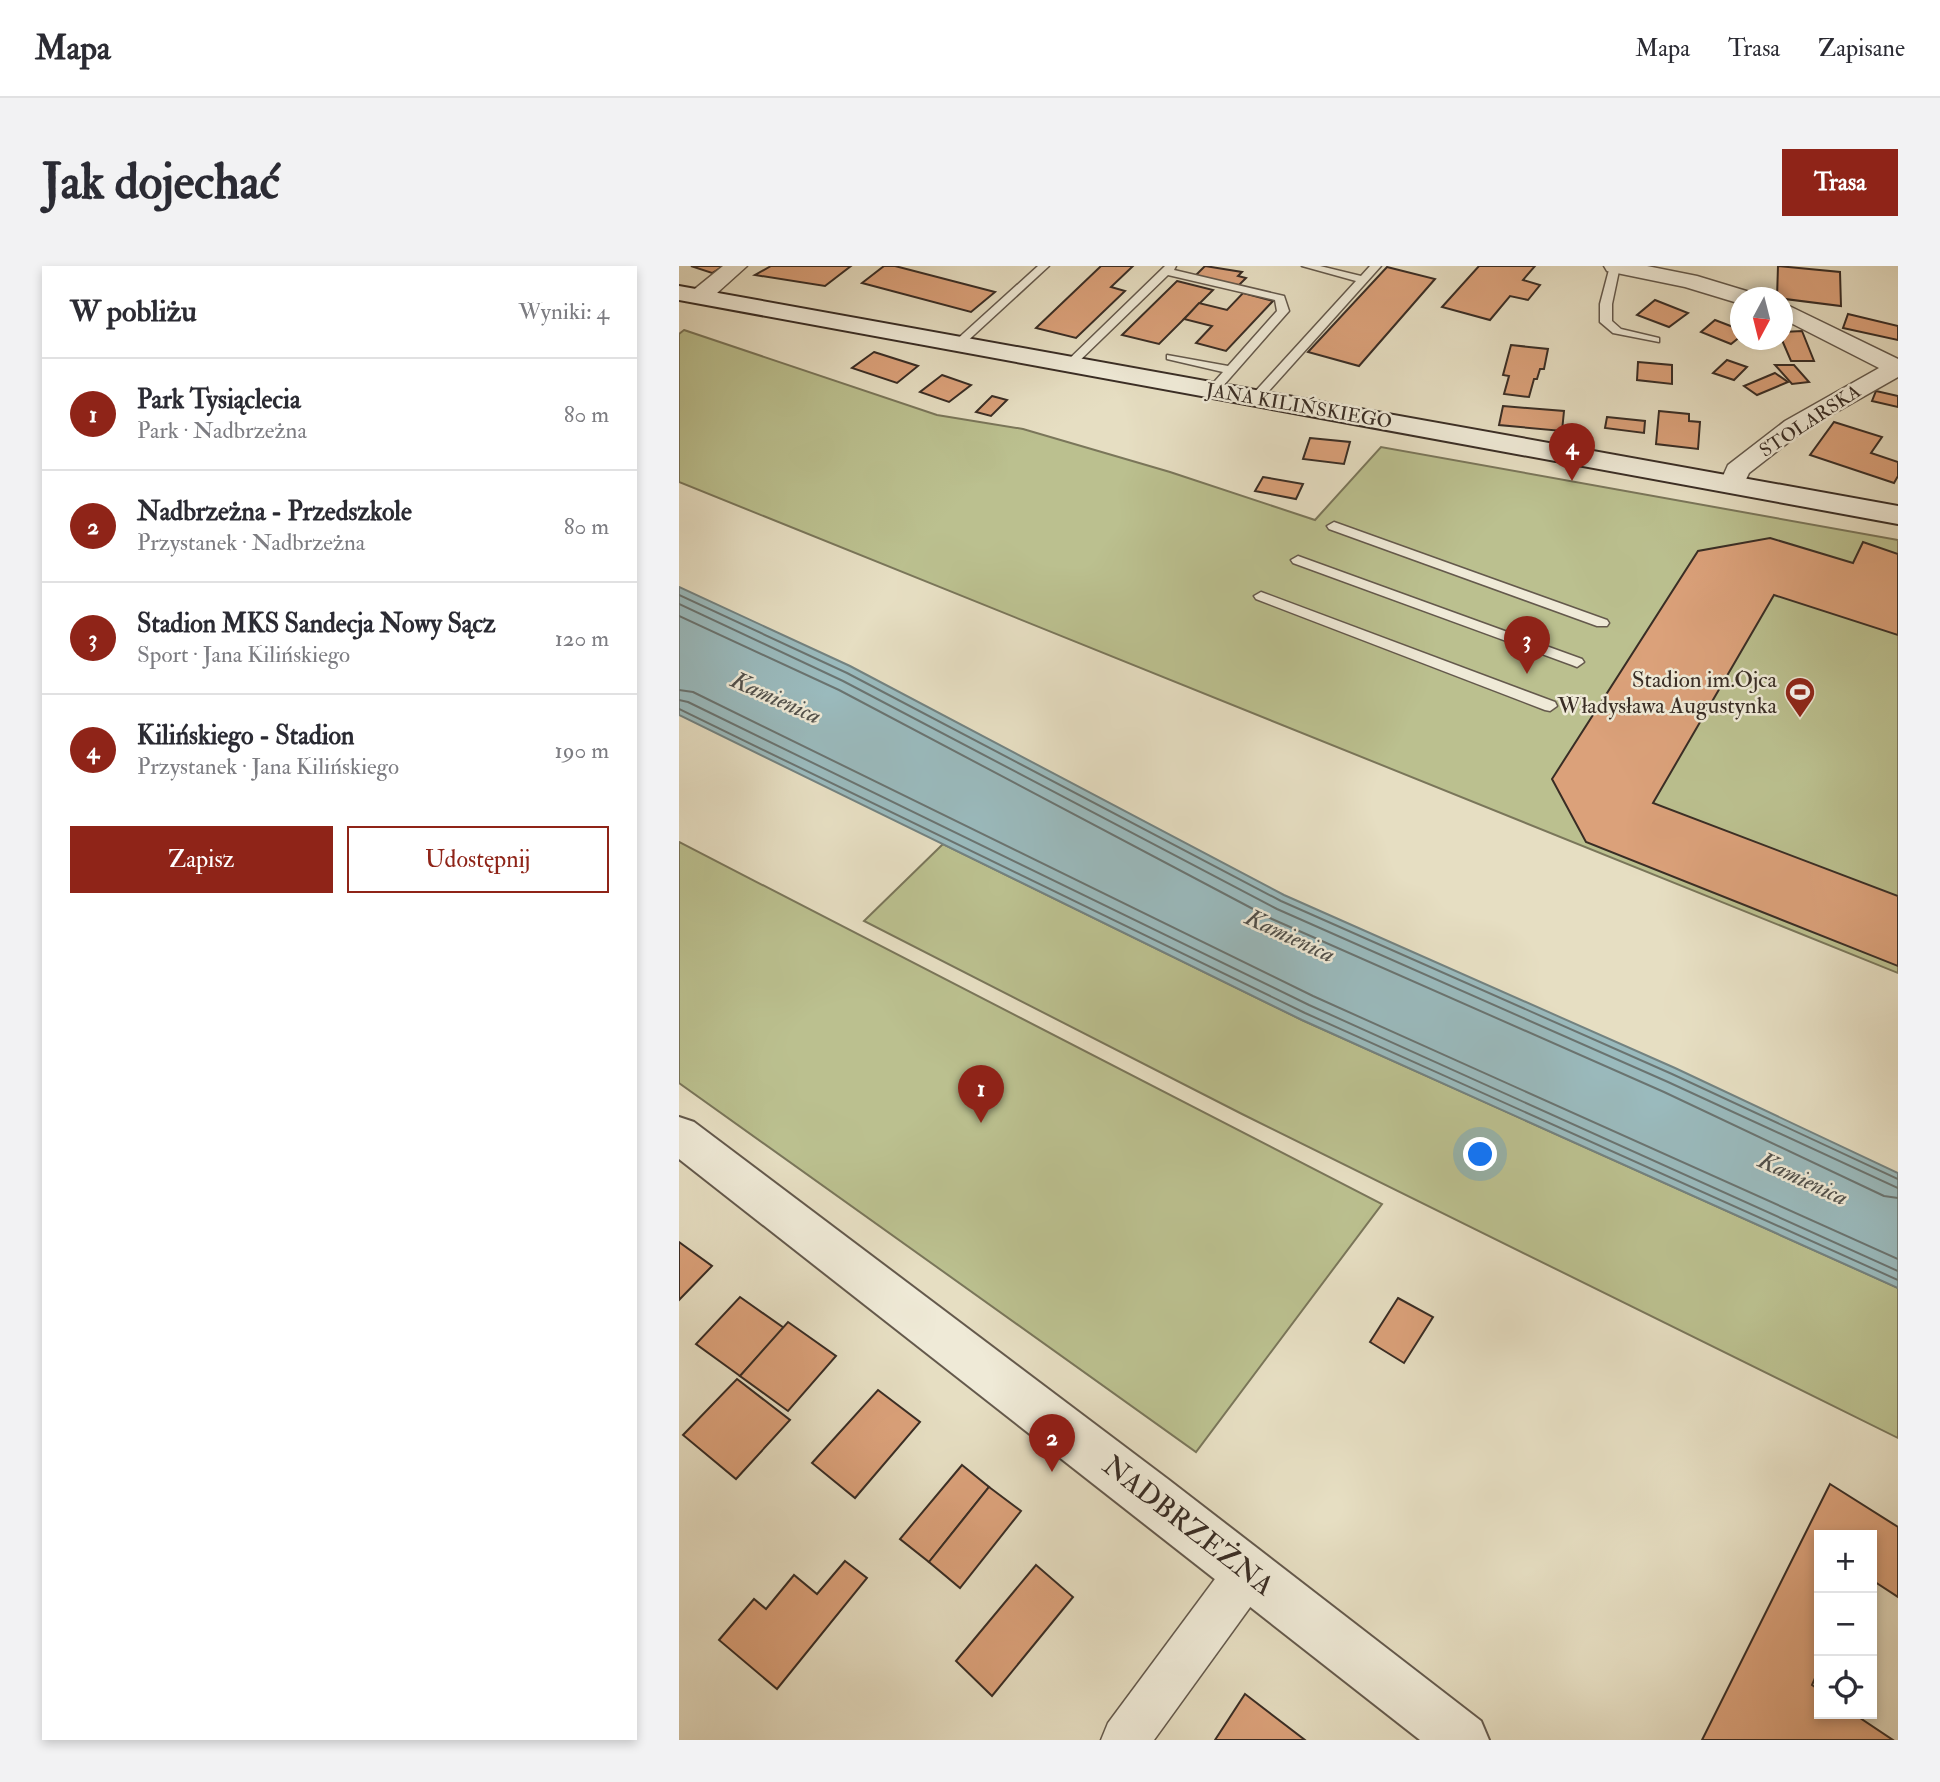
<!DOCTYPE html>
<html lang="pl">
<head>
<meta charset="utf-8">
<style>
	:root { --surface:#fff; --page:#f2f2f3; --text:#2b2b33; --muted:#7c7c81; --line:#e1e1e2; --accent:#8f2418 }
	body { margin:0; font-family:"IM FELL Double Pica",serif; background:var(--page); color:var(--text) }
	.controls { position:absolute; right:21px; bottom:21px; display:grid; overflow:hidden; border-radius:0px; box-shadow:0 4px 10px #0003 }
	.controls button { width:63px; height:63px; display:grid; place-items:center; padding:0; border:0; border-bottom:2px solid var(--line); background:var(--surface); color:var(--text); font:35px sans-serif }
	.compass { position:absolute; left:1051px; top:21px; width:63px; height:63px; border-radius:50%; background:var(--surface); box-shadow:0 4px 10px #0003; rotate:187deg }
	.you { position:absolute; left:802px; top:889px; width:24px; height:24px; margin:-18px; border:5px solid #fff; border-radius:50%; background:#1a73e8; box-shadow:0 0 0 10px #1a73e833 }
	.badge { display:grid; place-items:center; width:46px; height:46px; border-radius:50%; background:var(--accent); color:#fff; font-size:23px; font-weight:700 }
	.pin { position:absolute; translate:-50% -58px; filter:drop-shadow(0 2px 4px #0008) }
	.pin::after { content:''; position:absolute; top:37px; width:24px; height:21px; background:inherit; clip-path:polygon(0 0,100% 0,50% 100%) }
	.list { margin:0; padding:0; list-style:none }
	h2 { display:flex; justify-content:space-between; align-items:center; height:91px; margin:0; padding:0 28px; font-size:30px }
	h2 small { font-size:23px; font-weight:400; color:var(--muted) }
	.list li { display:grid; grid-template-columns:46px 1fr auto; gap:21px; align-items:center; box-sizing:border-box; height:112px; padding:0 28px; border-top:2px solid var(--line) }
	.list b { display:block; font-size:26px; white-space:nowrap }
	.list p { margin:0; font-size:23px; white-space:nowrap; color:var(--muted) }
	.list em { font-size:23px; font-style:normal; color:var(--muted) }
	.actions { display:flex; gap:14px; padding:21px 28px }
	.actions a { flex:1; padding:16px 0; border:2px solid var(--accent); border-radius:0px; text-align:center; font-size:24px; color:var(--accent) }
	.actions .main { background:var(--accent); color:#fff }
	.icon { flex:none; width:38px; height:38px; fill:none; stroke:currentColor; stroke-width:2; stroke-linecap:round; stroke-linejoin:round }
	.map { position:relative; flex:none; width:1219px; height:1474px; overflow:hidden; border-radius:0px }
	header { display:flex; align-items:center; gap:42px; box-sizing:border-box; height:98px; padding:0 35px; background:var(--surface); border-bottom:2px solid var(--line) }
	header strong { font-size:33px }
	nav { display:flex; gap:38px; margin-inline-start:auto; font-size:24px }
	.intro { display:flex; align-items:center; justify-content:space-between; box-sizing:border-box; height:168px; padding:0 42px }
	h1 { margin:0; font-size:49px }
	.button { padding:18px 32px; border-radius:0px; background:var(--accent); color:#fff; font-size:24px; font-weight:700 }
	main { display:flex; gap:42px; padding:0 42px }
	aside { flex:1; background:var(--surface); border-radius:0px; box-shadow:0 4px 10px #0003 }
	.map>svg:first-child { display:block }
	.green { fill:#bbc08f; stroke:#7a765a; stroke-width:2 }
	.water { fill:#9ababd; stroke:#738280; stroke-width:2 }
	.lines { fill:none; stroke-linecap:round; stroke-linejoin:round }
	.shore { stroke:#6a7471; stroke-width:2 }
	.building { fill:#dba17a; stroke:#392d25; stroke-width:2 }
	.service-casing { stroke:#64594c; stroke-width:3 }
	.minor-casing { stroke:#64594c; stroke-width:3 }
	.tertiary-casing { stroke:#64594c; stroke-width:4 }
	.secondary-casing { stroke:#392d25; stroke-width:4 }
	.service { fill:#efead7; fill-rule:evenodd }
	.minor { fill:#efead7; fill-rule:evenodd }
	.tertiary { fill:#efead7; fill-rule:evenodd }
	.secondary { fill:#efead7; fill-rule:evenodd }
	.labels { text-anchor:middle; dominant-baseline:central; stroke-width:5; stroke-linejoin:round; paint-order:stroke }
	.far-street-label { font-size:19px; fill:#392d25; stroke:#efead7 }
	.poi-label { font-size:23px; fill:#392d25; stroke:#efead7; text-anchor:end }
	.water-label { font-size:24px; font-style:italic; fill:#51504b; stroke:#efead7 }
	.near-street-label { font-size:28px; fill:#392d25; stroke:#efead7 }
</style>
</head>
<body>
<header>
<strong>Mapa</strong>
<nav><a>Mapa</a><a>Trasa</a><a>Zapisane</a></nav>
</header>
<div class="intro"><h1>Jak dojechać</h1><a class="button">Trasa</a></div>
<main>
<aside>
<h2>W pobliżu<small>Wyniki: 4</small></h2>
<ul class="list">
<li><span class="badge">1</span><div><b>Park Tysiąclecia</b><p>Park · Nadbrzeżna</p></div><em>80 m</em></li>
<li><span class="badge">2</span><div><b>Nadbrzeżna - Przedszkole</b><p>Przystanek · Nadbrzeżna</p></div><em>80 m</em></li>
<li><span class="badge">3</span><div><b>Stadion MKS Sandecja Nowy Sącz</b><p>Sport · Jana Kilińskiego</p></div><em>120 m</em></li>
<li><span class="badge">4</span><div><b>Kilińskiego - Stadion</b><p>Przystanek · Jana Kilińskiego</p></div><em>190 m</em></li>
</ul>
<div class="actions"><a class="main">Zapisz</a><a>Udostępnij</a></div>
</aside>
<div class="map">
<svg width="1219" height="1474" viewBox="0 0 1219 1474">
	<rect width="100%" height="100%" fill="#e6dec2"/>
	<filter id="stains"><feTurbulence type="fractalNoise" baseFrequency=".00286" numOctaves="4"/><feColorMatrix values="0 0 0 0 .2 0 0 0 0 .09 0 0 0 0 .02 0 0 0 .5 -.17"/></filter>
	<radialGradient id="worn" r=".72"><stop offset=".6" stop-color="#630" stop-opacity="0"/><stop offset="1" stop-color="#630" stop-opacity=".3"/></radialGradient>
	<g class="green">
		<polygon points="5,64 258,149 344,163 491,206 636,254 702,181 1219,274 1219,707 0,216 0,68"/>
		<polygon points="0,576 703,938 517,1186 0,817"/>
		<polygon points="264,578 623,754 1219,1022 1219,1172 563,848 185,655"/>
	</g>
	<polygon class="water" points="0,321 171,400 605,629 996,802 1219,907 1219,1022 623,754 0,449"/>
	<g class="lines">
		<g class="shore">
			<polyline points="0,329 168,407 602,635 993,808 1219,913"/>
			<polyline points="0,338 164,415 598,643 989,816 1219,922"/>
			<polyline points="0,350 160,424 593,653 985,826 1205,930 1219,932"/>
			<polyline points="0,424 14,426 634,730 1219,993"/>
			<polyline points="0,434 9,436 630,739 1219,1005"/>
			<polyline points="0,443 626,747 1219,1014"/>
		</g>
	</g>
	<g class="building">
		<polygon points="12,0 45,0 33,7"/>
		<polygon points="92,0 172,0 146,20 76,9"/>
		<polygon points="205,0 216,0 316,26 292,46 183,17"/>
		<polygon points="422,0 454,0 432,21 446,25 397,72 357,62"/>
		<polygon points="526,0 563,6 559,10 567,12 558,21 516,10"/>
		<polygon points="800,0 856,0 844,14 861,19 849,34 831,30 811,54 763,41"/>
		<polygon points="1099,0 1161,6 1162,40 1098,32"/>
		<polygon points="708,1 756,13 680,100 629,86"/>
		<polygon points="498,15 534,24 480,78 443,69"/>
		<polygon points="564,27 594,35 547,85 517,77 533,60 505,53 509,49 520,37 548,44"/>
		<polygon points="976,34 1009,47 990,61 958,49"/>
		<polygon points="1169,48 1219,60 1219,74 1164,62"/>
		<polygon points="1036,54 1062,64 1062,70 1052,78 1022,66"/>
		<polygon points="1123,65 1135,95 1112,95 1103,74 1104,66"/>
		<polygon points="832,79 869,83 865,103 861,103 858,113 855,113 850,131 825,128 830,110 824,109"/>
		<polygon points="195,86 239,100 218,117 173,102"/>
		<polygon points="1048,94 1068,101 1055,114 1034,107"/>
		<polygon points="959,96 993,99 993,118 958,114"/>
		<polygon points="1096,99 1115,99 1130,116 1113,118"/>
		<polygon points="1096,107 1109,116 1078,129 1065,120"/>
		<polygon points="263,109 292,119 270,136 241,126"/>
		<polygon points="1197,125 1219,130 1219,141 1193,135"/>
		<polygon points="313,130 328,134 312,150 297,146"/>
		<polygon points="824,140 885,145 883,165 820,159"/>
		<polygon points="980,145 1010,148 1010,155 1021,156 1019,183 977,178"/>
		<polygon points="928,151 966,155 965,167 926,162"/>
		<polygon points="1155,156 1203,171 1192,187 1219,196 1219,210 1215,217 1131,189"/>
		<polygon points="631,172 671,176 665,198 624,193"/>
		<polygon points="584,211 624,218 617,233 576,225"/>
		<polygon points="1091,272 1174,297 1184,276 1219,288 1219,369 1095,329 974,537 1219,630 1219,700 907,576 873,513 1019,285"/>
		<polygon points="0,976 33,1000 0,1034"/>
		<polygon points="61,1031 105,1062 61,1110 17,1078"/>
		<polygon points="719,1032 754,1051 725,1097 691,1076"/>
		<polygon points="109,1056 157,1090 109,1145 61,1110"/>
		<polygon points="58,1113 111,1154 57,1213 4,1169"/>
		<polygon points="199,1124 241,1156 176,1232 133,1197"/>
		<polygon points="283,1199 310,1221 250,1296 221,1273"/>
		<polygon points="1151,1218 1219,1261 1219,1331 1193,1314 1193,1269 1140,1269 1140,1403 1133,1419 1140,1424 1140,1448 1175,1448 1214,1474 1023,1474"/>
		<polygon points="310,1221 342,1245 281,1322 250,1296"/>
		<polygon points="166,1295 188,1312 98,1423 40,1374 75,1333 87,1343 115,1309 138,1328"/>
		<polygon points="357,1299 394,1331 313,1430 277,1395"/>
		<polygon points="566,1428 626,1474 536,1474"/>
	</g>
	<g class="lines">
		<g class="service-casing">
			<g id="service">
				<polygon points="359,0 370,0 283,80 275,80 275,76"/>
				<polygon points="486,0 497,0 495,4 605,30 610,45 537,128 529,128 527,125 544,106 488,93 488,89 549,100 598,45 596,34 489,9 394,101 386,101 386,97"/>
				<polygon points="623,0 641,0 682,10 691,0 702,0 581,135 573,135 573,129 677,15"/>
				<polygon points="931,0 941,0 933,38 933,55 942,63 980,72 980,76 934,67 921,56 921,38"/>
				<polygon points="655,256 928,354 930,357 928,360 918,360 650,263 648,260"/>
				<polygon points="619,290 903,393 905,396 898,401 893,399 614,297 612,294"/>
				<polygon points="582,326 876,436 878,440 871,445 866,444 577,333 575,330"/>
			</g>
		</g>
		<g class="minor-casing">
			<g id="minor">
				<polygon points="44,0 68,0 28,36 12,36 9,31 12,26"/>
				<polygon points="925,0 968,0 1018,10 1074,27 1077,32 1062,32 1062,38 1006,21 928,5"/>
				<polygon points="1104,37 1219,93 1219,111 1124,165 1070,207 1062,224 1053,227 1044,224 1040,219 1049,199 1106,155 1200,102 1104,53"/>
				<polygon points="569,1283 585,1290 592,1306 585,1322 475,1474 422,1474 429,1457 553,1290"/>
			</g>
		</g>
		<g class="tertiary-casing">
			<polygon id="tertiary" points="0,851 15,856 490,1214 802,1455 810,1474 741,1474 0,893"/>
		</g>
		<g class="secondary-casing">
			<polygon id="secondary" points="0,20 1219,240 1219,258 0,34"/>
		</g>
		<use href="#service" class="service"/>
		<use href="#minor" class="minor"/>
		<use href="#tertiary" class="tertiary"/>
		<use href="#secondary" class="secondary"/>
	</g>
	<defs>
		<g id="stadium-pin" transform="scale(1.575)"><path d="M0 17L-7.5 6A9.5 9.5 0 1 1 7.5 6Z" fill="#8f2418" stroke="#efead7"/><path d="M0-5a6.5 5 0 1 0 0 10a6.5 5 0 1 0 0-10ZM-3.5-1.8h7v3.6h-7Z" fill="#fff"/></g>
	</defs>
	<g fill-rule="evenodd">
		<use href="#stadium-pin" x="1121" y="426"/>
	</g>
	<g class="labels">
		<g class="far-street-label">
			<text transform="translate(620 140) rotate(10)">JANA KILIŃSKIEGO</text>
			<text transform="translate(1131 155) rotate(-33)">STOLARSKA</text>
		</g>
		<g class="poi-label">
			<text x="1098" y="413">Stadion im.Ojca<tspan x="1098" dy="26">Władysława Augustynka</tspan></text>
		</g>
		<g class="water-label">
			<text transform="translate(97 432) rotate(24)">Kamienica</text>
			<text transform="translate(611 670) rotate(25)">Kamienica</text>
			<text transform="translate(1124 913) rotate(25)">Kamienica</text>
		</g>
		<g class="near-street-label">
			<text transform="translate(509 1260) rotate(38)">NADBRZEŻNA</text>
		</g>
	</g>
	<rect width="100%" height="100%" filter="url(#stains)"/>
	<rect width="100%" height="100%" fill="url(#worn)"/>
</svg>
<div class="controls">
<button>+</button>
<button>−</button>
<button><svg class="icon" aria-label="locate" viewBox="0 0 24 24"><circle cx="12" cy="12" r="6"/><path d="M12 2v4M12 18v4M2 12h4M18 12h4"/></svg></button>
</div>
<svg class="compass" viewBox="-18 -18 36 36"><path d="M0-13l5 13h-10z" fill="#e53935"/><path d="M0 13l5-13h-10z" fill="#7c7c81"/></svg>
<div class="you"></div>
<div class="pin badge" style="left:302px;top:857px">1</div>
<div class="pin badge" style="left:373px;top:1206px">2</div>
<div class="pin badge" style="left:848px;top:408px">3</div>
<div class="pin badge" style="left:893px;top:215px">4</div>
</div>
</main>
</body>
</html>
